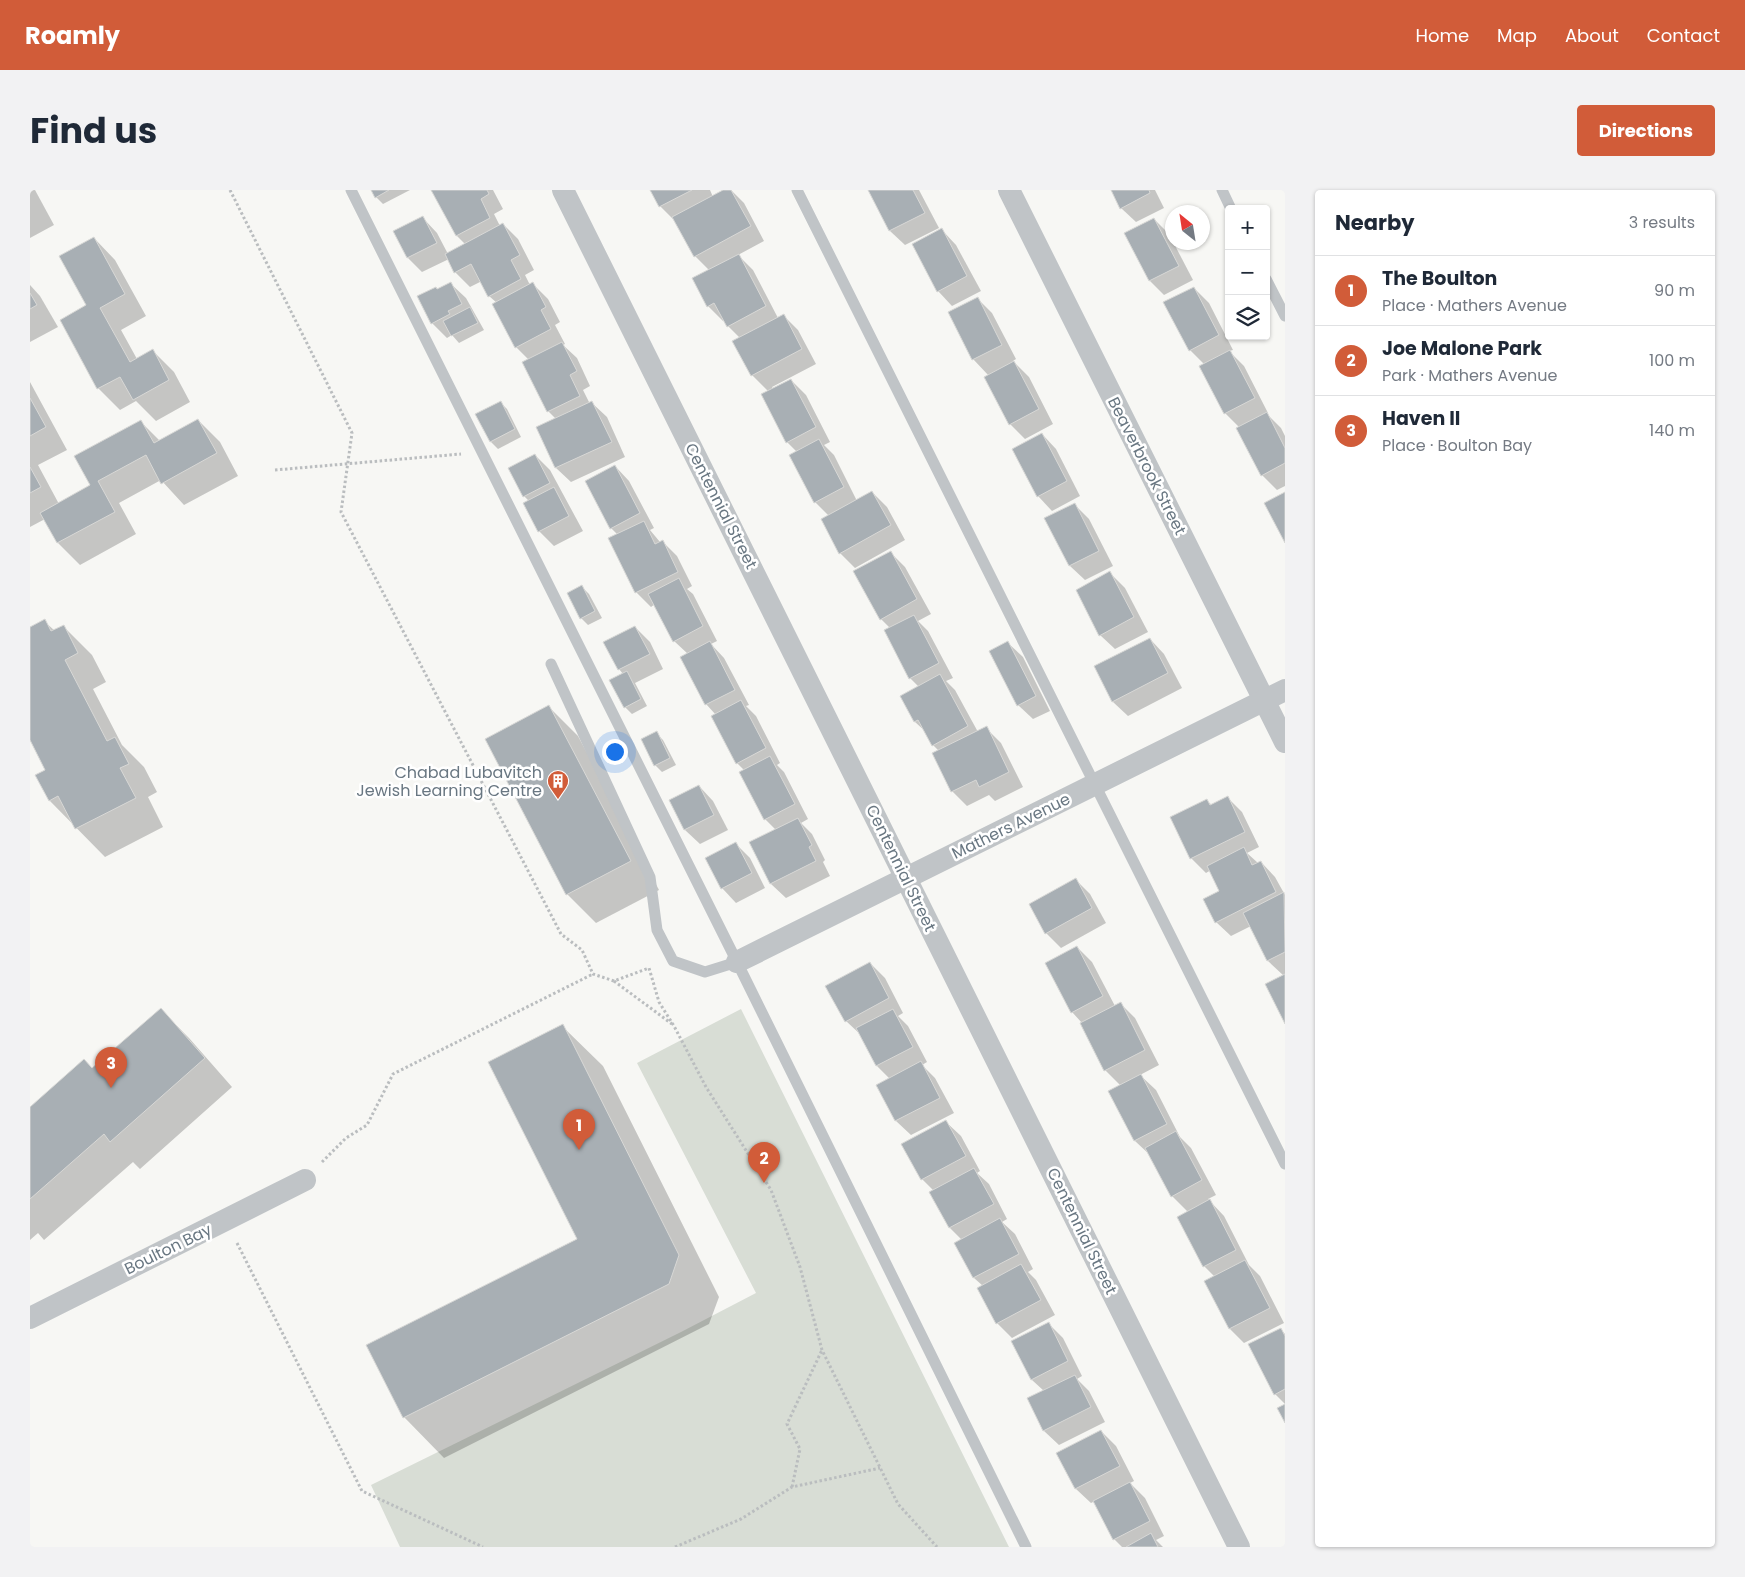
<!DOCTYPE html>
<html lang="en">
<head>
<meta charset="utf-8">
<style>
	:root { --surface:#fff; --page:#f2f2f3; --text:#1f2937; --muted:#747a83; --line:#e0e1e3; --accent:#d15c39 }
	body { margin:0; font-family:Poppins,sans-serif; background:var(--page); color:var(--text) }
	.controls { position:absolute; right:15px; top:15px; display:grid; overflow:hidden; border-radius:5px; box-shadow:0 1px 4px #0004 }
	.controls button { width:45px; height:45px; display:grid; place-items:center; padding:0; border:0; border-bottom:1px solid var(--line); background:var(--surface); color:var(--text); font:25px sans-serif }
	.compass { position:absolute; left:1135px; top:15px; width:45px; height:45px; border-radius:50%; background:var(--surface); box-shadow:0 1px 4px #0004; rotate:330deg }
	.you { position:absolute; left:584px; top:561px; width:18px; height:18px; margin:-12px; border:4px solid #fff; border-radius:50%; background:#1a73e8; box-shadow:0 0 0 8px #1a73e833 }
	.badge { display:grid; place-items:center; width:32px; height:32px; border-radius:50%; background:var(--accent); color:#fff; font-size:16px; font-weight:700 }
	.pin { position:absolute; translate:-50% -41px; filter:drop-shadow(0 1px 2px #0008) }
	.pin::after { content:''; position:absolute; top:26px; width:18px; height:15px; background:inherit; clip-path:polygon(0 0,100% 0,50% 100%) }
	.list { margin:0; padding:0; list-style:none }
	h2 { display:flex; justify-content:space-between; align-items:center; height:65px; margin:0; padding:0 20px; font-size:21px }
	h2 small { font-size:16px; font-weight:400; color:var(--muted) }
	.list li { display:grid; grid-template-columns:32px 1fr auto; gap:15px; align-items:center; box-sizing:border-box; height:70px; padding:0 20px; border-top:1px solid var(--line) }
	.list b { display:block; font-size:19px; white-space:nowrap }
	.list p { margin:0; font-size:16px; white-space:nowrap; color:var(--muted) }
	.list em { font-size:16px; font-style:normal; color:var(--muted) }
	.icon { flex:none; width:28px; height:28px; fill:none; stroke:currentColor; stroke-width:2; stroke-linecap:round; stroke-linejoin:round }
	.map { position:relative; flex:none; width:1255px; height:1357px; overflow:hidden; border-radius:5px }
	header { display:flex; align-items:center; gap:30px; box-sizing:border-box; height:70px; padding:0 25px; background:var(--accent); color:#fff }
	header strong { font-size:24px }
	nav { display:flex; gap:28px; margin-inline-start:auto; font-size:18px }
	.intro { display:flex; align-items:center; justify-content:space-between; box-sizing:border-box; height:120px; padding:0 30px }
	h1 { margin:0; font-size:35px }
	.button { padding:12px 22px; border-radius:5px; background:var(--accent); color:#fff; font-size:18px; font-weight:700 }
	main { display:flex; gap:30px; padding:0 30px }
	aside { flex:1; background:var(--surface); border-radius:5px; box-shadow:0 1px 4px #0004 }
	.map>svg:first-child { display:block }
	.green { fill:#d8ddd5 }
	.shadow { fill:#0003 }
	.building { fill:#a8afb4; stroke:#d8d8d6 }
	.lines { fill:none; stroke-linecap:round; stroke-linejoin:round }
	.path { stroke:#babdbf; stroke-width:3; stroke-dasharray:2.5 2.5; stroke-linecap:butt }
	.service { stroke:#c0c4c7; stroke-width:11 }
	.minor { stroke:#c0c4c7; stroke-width:22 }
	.labels { text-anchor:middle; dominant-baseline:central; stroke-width:5; stroke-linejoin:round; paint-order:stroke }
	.street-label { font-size:16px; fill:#697782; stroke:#fff }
	.poi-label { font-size:16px; fill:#697782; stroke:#fff; text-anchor:end }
</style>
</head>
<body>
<header>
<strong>Roamly</strong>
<nav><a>Home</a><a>Map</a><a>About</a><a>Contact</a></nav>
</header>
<div class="intro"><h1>Find us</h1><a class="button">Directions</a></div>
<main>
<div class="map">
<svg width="1255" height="1357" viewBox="0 0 1255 1357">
	<rect width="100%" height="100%" fill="#f7f7f4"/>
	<polygon class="green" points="711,819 979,1357 370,1357 341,1295 651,1142 726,1103 607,873"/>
	<g class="shadow">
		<polygon points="0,0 5,0 24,35 0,48"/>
		<polygon points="342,0 380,0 353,14 346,7"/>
		<polygon points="401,0 463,0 473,19 464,24 470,36 473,34 488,49 504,80 495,85 500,95 503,94 518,109 530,132 525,135 535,154 533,155 547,168 560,196 553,200 560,214 562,213 577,227 595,267 541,292 526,278 526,229 518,221 499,170 486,157 467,113 459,106 452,91 440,97 425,82 419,69 392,82 378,68 365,42 393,28 407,43 418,64 435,54 427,46"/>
		<polygon points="622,0 680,0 683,7 696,0 701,0 714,13 734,51 708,65 723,80 748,128 753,125 768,140 786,174 742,197 743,199 761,190 776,205 800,252 794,255 804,265 827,311 842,302 857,317 875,350 825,378 810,363 799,326 785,312 767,262 757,252 739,202 722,185 704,151 710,148 698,136 695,130 693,131 678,116 679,80 665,66 645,31 630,16"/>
		<polygon points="839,0 889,0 909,38 875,55 860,41"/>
		<polygon points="1082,0 1125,0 1134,18 1106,32 1091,18"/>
		<polygon points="1124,29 1139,44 1163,90 1134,105 1120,91 1096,44"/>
		<polygon points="912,40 926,55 951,101 922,116 908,101"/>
		<polygon points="64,48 85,70 116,126 91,140 107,169 122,160 144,182 160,212 126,231 106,211 90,220 68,198 31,131 58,116"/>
		<polygon points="421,94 436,108 454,140 429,153 422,145 417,148 402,133 407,100"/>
		<polygon points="0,95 10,106 28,137 0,152"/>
		<polygon points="1164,98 1179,113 1203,160 1199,161 1214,176 1238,223 1237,224 1251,238 1255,246 1255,296 1247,300 1232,285 1210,238 1195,223 1174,174 1160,160"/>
		<polygon points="947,108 962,123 986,169 983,171 999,187 1023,234 995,249 980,234 959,186 943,169 919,123"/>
		<polygon points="0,192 37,260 8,275 29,314 62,296 111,232 130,251 168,230 190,252 208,286 154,315 131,290 89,313 106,344 50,375 28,353 15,329 0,337"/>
		<polygon points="470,212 477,219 491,247 468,259 461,252"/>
		<polygon points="1012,244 1026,259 1050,306 1022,321 1008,306"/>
		<polygon points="505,265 520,280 553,341 524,356 509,341 499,311 494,306"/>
		<polygon points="585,276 599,291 624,338 620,340 630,352 632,351 647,366 662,396 657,399 663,404 687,451 681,454 694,468 719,515 716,516 726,526 750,573 747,575 754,582 778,629 771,633 782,644 795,670 793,672 800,686 756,708 741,694 721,653 746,640 735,629 714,580 707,573 686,525 676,514 658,464 644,451 625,414 621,417 606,402 588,345 581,338"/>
		<polygon points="1044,314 1059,329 1083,376 1055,390 1040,376 1016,329"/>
		<polygon points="860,362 875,377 901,424 888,431 898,441 923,488 916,491 925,500 948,542 956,538 971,553 993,597 965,611 959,605 937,616 922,601 909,561 903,555 896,542 885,532 872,507 889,497 880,488 860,438 851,429"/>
		<polygon points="1080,383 1095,398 1118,442 1085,459 1070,445"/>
		<polygon points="552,397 559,404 572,428 558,435 551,428"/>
		<polygon points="14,431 25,441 33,436 62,465 76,492 63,499 92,555 114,577 127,602 118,607 133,637 75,667 20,611 7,586 17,581 0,548 0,438"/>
		<polygon points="605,437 620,452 633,479 605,493 617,516 602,524 595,517 593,484 589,479"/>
		<polygon points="1120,449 1134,464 1152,498 1098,526 1083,512 1065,477"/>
		<polygon points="978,453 993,467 1020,521 1003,529 988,515"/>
		<polygon points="519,517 548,546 629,700 566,733 537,704"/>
		<polygon points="626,543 633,550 646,575 632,582 625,575 612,550"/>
		<polygon points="669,596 683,611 698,640 670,654 655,640 641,611"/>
		<polygon points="1198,608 1212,622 1229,657 1217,663 1228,673 1231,672 1245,687 1255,705 1255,832 1254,786 1238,771 1221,736 1201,746 1186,732 1191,701 1181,680 1176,683 1161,668 1176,610 1182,615"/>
		<polygon points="706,654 720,668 735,698 706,713 692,698"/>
		<polygon points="1046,690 1060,704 1076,733 1031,758 1016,743"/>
		<polygon points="1047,757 1062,772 1085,816 1090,813 1105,828 1129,875 1110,885 1126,900 1150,947 1161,958 1186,1005 1178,1009 1194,1026 1219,1075 1230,1086 1254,1133 1214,1153 1200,1139 1176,1091 1185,1087 1174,1076 1158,1022 1142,1006 1121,966 1105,951 1080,901 1091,896 1075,880 1052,833 1042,822"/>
		<polygon points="840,773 855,788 873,823 868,826 878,836 897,872 892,875 905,888 924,923 881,945 866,931 847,896 860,889 847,876 831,845 816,831"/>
		<polygon points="131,820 159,848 202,897 110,979 103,972 14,1050 8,1043 0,1050 0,918 63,880"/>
		<polygon points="532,836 573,876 689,1107 679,1134 414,1268 374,1227 548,1049"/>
		<polygon points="916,932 931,946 950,981 947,983 959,994 977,1029 972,1032 985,1044 1003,1079 998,1082 1006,1090 1025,1125 982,1148 967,1133 953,1096 944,1088 926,1053 932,1050 920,1038 901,1003 904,1001 892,989"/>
		<polygon points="1018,1133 1033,1148 1052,1186 1047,1189 1059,1201 1075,1232 1029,1255 1014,1241 998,1209 1014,1201 1002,1190 983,1151"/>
		<polygon points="1250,1139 1255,1144 1255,1214 1245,1204"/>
		<polygon points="1071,1241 1086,1256 1104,1291 1100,1293 1115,1308 1134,1346 1126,1350 1133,1357 1092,1357 1084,1349 1065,1311 1061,1313 1046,1299 1028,1264"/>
	</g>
	<g class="building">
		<polygon points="341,0 359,0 345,8"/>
		<polygon points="401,0 457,0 459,4 451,9 460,28 426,46"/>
		<polygon points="620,0 662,0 629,17"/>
		<polygon points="693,0 701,0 721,36 664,67 642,27"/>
		<polygon points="838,0 883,0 895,23 859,41"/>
		<polygon points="1081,0 1119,0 1120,3 1090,19"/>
		<polygon points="393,26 407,53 377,68 363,41"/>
		<polygon points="1124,28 1149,76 1119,91 1094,43"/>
		<polygon points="473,33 490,65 481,70 491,89 458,107 441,74 424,83 415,64"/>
		<polygon points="912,38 937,86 907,102 882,54"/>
		<polygon points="64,47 95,104 70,118 100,172 123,159 139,190 103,210 90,187 67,199 30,130 56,115 29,66"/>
		<polygon points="709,64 736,116 697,137 684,113 677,117 662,88"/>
		<polygon points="421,92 432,114 418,121 420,124 401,134 387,106 406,97 407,99"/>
		<polygon points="503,92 516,117 511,120 521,139 485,158 462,114"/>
		<polygon points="1164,97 1189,145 1159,161 1133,112"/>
		<polygon points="0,103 7,115 0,119"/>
		<polygon points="948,107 972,155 942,170 918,122"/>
		<polygon points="440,117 448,133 421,146 413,131"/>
		<polygon points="754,124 772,159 721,186 702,151"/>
		<polygon points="532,152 547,181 540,185 550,206 517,222 492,172"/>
		<polygon points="1200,160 1225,208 1194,224 1169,176"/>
		<polygon points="984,171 1009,219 979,235 954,187"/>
		<polygon points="761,189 786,237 756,253 731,204"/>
		<polygon points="0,208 16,237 0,246"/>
		<polygon points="471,211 485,239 460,252 445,224"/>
		<polygon points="562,211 582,252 525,278 506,237"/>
		<polygon points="1237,222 1255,258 1255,273 1231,286 1206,238"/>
		<polygon points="168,229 187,263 131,294 116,265 68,291 85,322 27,353 10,323 60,295 44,266 111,230 124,253"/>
		<polygon points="1012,243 1037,291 1007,307 982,259"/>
		<polygon points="789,249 814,297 784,313 759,265"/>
		<polygon points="505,264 520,293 493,307 478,278"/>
		<polygon points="585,275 610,323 580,339 555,291"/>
		<polygon points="0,277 11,297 0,303"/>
		<polygon points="524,297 539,326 508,342 493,313"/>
		<polygon points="842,301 861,335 809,364 791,329"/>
		<polygon points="1255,302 1255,353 1234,313"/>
		<polygon points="1045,313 1069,361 1039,376 1014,328"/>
		<polygon points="614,331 625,354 633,350 648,382 605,403 578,348"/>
		<polygon points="861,361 887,409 850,430 823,381"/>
		<polygon points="1080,381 1104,427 1069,446 1046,400"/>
		<polygon points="649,388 673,436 643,452 618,404"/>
		<polygon points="552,395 565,421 550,429 537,403"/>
		<polygon points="884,425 909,473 879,489 854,440"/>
		<polygon points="15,429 21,441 34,435 48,463 35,470 77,551 85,547 99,574 90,578 106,608 45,639 28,606 19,611 5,585 15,580 0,550 0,437"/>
		<polygon points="605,436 620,464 588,480 573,452"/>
		<polygon points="1120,448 1138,483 1082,512 1064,476"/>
		<polygon points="680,451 705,500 675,515 650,467"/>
		<polygon points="978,451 1006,506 987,516 959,461"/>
		<polygon points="597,481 611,509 594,518 579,490"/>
		<polygon points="910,484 938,536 902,556 888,530 884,532 870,506"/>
		<polygon points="711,510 736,558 706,574 681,526"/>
		<polygon points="519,515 601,671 536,705 455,549"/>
		<polygon points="957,536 979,582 949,597 946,590 921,602 902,563"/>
		<polygon points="627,541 640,568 624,576 611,549"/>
		<polygon points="740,566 765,614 734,630 709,582"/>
		<polygon points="669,595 684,625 654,640 639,610"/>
		<polygon points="1198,606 1215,642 1160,669 1140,627 1177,609 1180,615"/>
		<polygon points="768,628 782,655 779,657 786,671 740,694 719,652"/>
		<polygon points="706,652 722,683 691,699 675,668"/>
		<polygon points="1214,657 1222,675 1231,671 1246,702 1185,733 1173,709 1189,701 1177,676"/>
		<polygon points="1046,688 1062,718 1015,744 999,714"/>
		<polygon points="1254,702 1255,762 1237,771 1213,723"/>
		<polygon points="1047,756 1073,806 1041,823 1015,773"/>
		<polygon points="840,772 859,808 815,832 795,796"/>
		<polygon points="1255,784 1255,834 1235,794"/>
		<polygon points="1091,812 1115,860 1074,881 1050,833"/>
		<polygon points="131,818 175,868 80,952 74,944 0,1009 0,917 54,869 62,878"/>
		<polygon points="863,819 883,857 846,876 826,838"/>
		<polygon points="533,834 649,1065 639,1094 373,1228 336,1155 547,1049 458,872"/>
		<polygon points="891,871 910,908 865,931 846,895"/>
		<polygon points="1111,884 1137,934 1104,951 1078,901"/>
		<polygon points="916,930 936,966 891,990 871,954"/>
		<polygon points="1146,941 1172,990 1141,1007 1115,958"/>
		<polygon points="944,978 964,1014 919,1038 899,1002"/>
		<polygon points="1180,1009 1206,1060 1173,1077 1147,1027"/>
		<polygon points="970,1028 989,1064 943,1088 924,1053"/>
		<polygon points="1215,1070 1240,1118 1199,1139 1174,1091"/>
		<polygon points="991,1074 1011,1110 966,1134 947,1098"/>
		<polygon points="1019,1132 1038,1171 1001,1190 981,1151"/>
		<polygon points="1251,1138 1255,1146 1255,1199 1244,1205 1218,1154"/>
		<polygon points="1045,1185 1061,1217 1013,1241 997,1208"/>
		<polygon points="1255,1214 1255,1233 1247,1218"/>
		<polygon points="1071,1240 1090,1276 1045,1299 1026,1263"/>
		<polygon points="1100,1292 1120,1331 1083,1350 1063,1311"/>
		<polygon points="1121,1343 1128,1357 1096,1357"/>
	</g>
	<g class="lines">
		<g class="path">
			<polyline points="200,0 322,243 311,322 531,744 552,760 563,784 584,791 619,778 629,812 644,836 676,897 741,1000 770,1077 792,1160 868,1314 907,1357"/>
			<polyline points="245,280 431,264"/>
			<polyline points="584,791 642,834"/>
			<polyline points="292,972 316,948 337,935 363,884 563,784"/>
			<polyline points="207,1053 332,1301 453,1357"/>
			<polyline points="762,1297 770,1259 757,1234 792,1160"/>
			<polyline points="645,1357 711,1329 762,1297 850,1278"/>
		</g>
		<g class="service">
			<polyline points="321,0 707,772 996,1357"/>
			<polyline points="767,0 1255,974"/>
			<polyline points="1192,0 1201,19"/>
			<polyline points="1236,89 1255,126"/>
			<polyline points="521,474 620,687 627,740 643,771 675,782 707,772"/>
		</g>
		<g class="minor">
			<polyline points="533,0 1209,1357"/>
			<polyline points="979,0 1255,552"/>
			<polyline points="707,772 1255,500"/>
			<polyline points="0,1128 275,990"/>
		</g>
	</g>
	<defs>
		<g id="building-pin" transform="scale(1.125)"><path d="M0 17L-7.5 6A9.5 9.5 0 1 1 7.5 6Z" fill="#d15c39" stroke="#fff"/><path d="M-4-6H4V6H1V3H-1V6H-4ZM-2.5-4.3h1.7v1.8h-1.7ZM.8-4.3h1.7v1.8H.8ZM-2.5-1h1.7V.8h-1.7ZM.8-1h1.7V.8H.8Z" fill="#fff"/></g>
	</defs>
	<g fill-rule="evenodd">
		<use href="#building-pin" x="528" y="591"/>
	</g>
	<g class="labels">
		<g class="street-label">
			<text transform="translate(1117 276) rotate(63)">Beaverbrook Street</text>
			<text transform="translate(691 316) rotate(63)">Centennial Street</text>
			<text transform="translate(981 636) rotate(-26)">Mathers Avenue</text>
			<text transform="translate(871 678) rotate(64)">Centennial Street</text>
			<text transform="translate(1052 1041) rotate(64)">Centennial Street</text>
			<text transform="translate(138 1059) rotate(-26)">Boulton Bay</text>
		</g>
		<g class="poi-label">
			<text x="512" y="582">Chabad Lubavitch<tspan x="512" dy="18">Jewish Learning Centre</tspan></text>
		</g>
	</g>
</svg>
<div class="controls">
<button>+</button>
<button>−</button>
<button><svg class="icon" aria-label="layers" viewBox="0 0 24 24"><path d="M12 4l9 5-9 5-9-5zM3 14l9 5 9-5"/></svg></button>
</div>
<svg class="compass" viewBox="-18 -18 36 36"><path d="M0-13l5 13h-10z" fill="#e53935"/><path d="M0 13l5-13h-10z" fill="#747a83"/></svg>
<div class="you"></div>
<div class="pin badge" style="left:549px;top:960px">1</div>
<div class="pin badge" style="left:734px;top:993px">2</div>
<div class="pin badge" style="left:81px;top:898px">3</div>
</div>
<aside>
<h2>Nearby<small>3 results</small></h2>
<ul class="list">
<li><span class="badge">1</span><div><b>The Boulton</b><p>Place · Mathers Avenue</p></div><em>90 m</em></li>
<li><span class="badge">2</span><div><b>Joe Malone Park</b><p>Park · Mathers Avenue</p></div><em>100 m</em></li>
<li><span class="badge">3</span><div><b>Haven II</b><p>Place · Boulton Bay</p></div><em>140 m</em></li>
</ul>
</aside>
</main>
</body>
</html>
